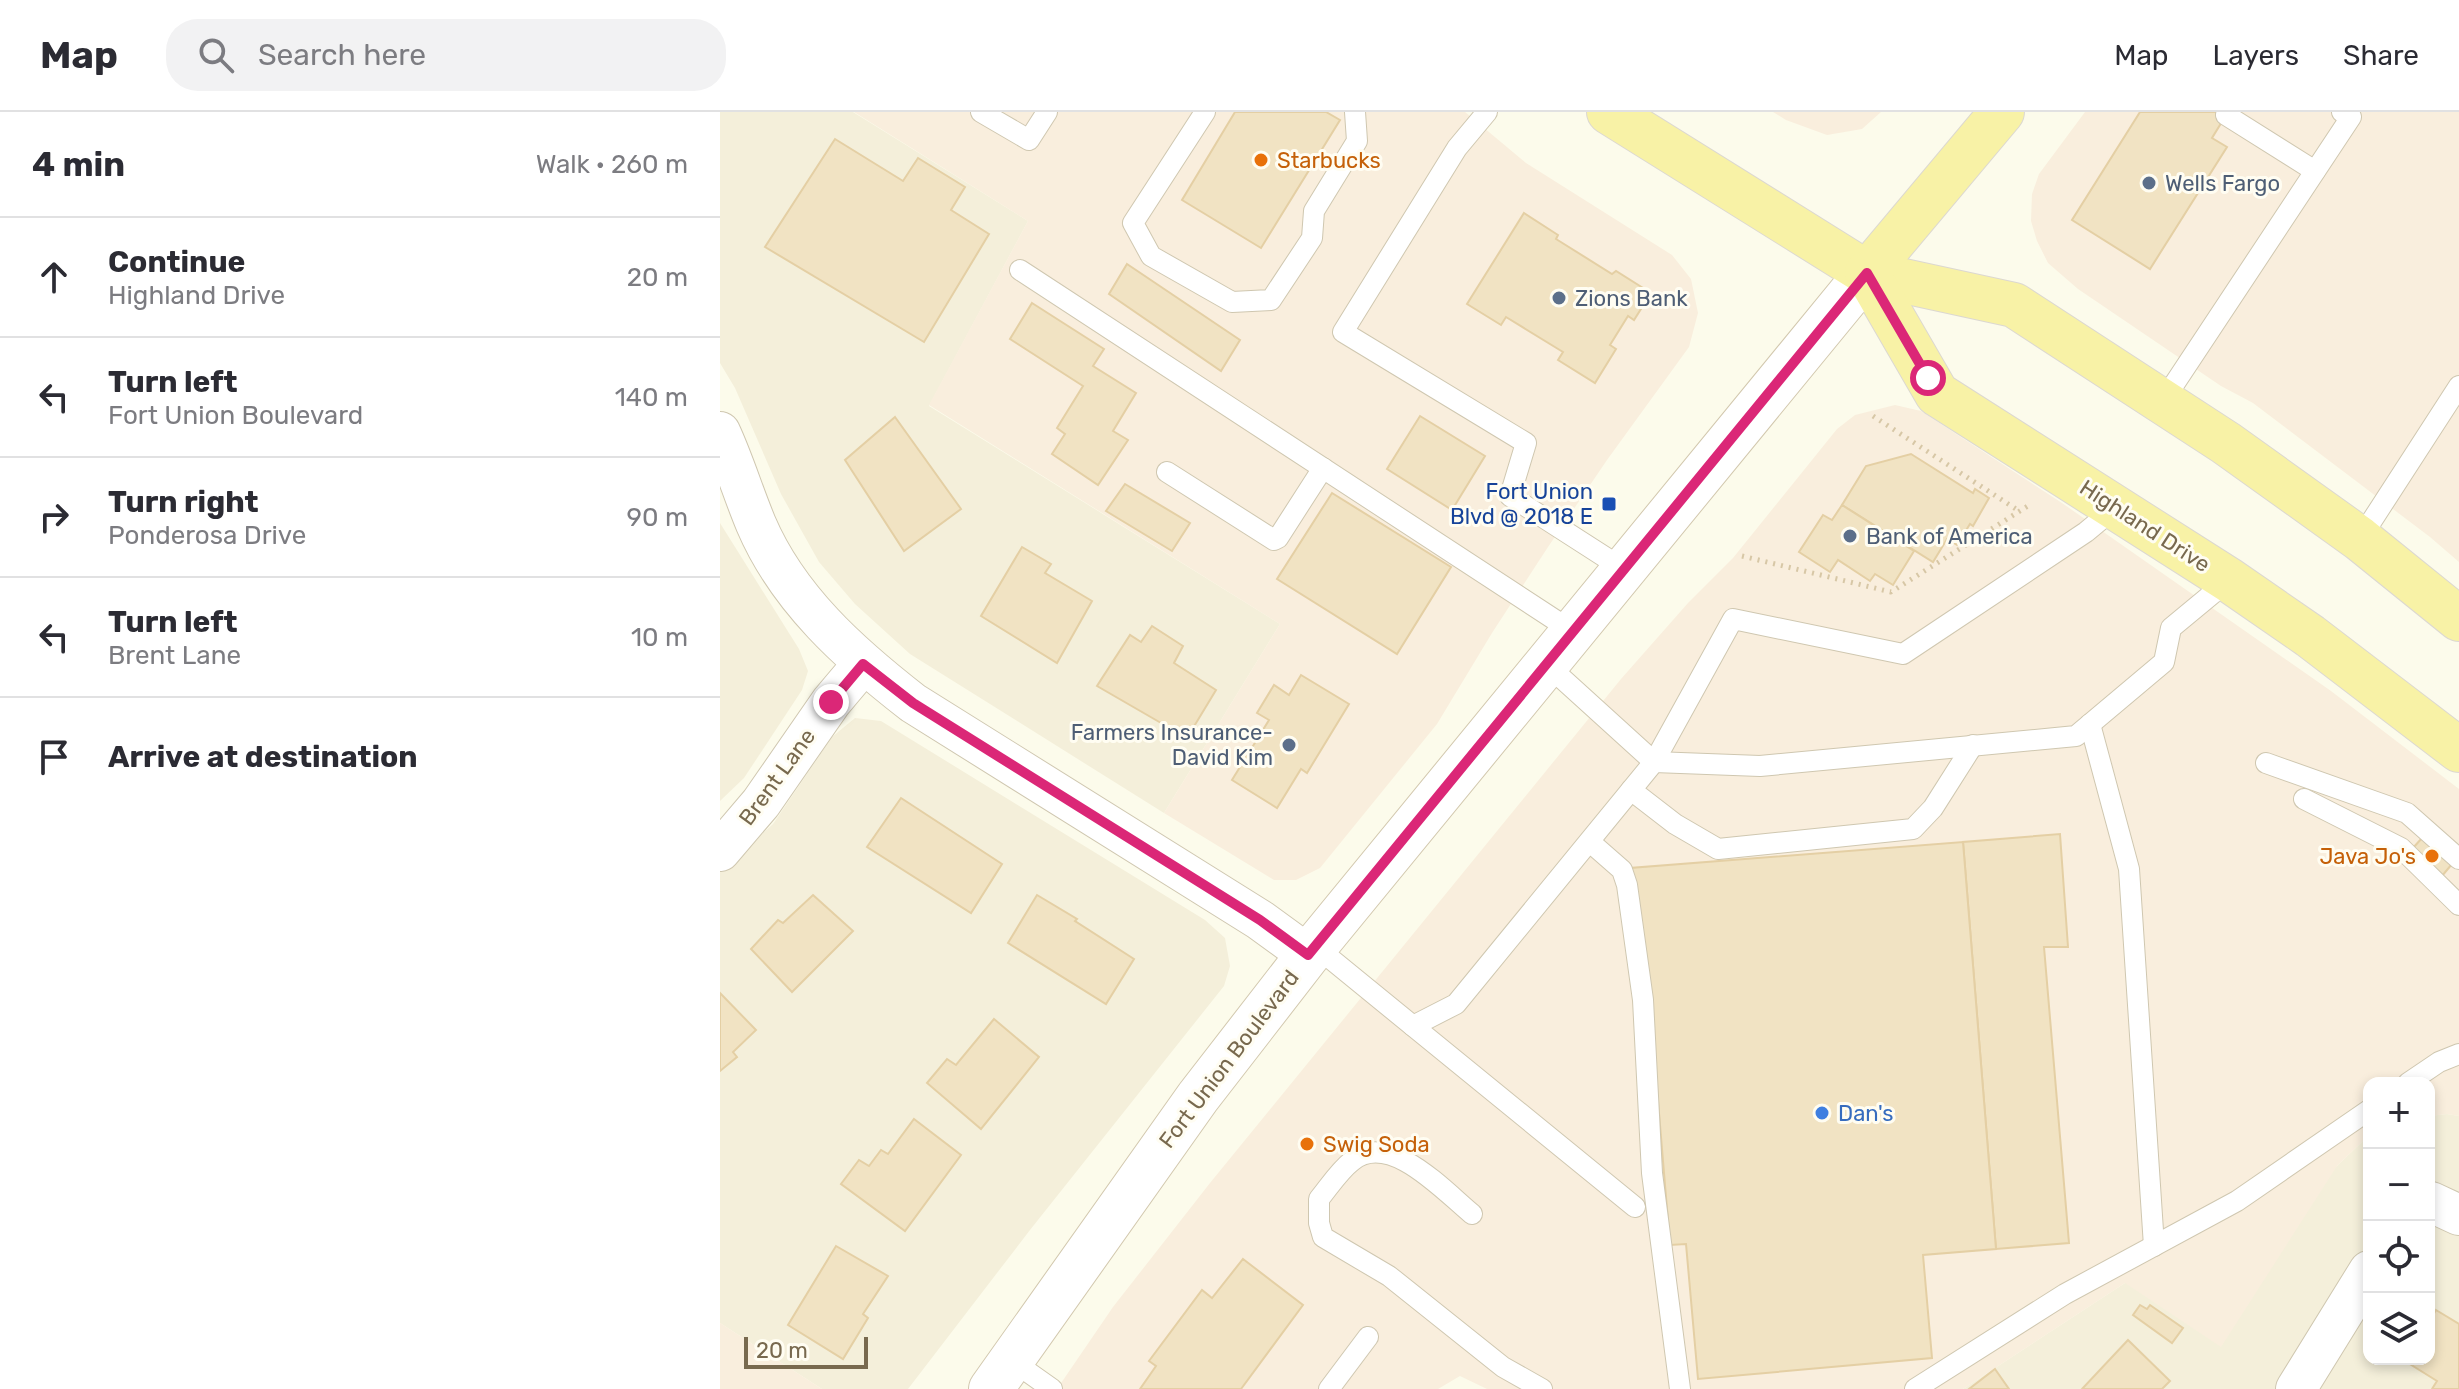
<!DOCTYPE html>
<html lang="en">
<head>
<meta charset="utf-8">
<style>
	:root { --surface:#fff; --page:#f2f2f3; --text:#2b2b33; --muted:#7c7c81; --line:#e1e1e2 }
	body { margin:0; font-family:Rubik,sans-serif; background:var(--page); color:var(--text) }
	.controls { position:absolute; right:24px; bottom:24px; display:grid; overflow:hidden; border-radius:16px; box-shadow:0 4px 12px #0003 }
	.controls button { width:72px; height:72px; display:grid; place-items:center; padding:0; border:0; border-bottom:2px solid var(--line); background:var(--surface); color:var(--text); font:40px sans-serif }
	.scale { position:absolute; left:24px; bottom:20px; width:124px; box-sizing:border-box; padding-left:8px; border:4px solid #78694e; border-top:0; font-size:22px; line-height:28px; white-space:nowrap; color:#78694e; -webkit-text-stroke:6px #fffdf2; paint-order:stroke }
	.stop { position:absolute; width:24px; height:24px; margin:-18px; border:6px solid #db2777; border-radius:50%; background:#fff }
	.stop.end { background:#db2777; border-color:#fff; box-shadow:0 2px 8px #0008 }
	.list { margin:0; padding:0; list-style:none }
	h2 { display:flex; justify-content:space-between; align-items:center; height:104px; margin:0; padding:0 32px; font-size:34px }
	h2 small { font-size:26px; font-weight:400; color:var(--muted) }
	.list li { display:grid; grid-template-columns:52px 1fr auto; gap:24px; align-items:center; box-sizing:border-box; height:120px; padding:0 32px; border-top:2px solid var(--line) }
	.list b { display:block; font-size:30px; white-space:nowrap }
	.list p { margin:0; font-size:26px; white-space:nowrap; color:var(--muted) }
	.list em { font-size:26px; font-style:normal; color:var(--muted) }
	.icon { flex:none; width:44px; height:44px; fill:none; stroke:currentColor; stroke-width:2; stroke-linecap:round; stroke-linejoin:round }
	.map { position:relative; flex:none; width:1739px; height:1277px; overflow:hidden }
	header { display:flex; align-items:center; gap:48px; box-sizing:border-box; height:112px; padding:0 40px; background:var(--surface); border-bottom:2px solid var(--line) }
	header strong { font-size:38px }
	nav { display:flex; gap:44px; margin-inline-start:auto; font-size:28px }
	.search { width:560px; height:72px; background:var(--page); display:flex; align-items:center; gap:20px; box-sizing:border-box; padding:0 28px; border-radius:32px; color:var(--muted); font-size:30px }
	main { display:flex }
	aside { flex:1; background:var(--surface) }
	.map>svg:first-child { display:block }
	.residential { fill:#f4efda }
	.commercial { fill:#f9eedd }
	.building { fill:#f1e3c3; stroke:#e4cfa4; stroke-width:2 }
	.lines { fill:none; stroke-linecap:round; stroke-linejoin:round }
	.service-casing { stroke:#cfc7b0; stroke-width:22 }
	.minor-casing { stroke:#cfc7b0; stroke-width:42 }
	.secondary-casing { stroke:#d2c8ae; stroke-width:46 }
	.primary-casing { stroke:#dcd8d1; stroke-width:46 }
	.path { stroke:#d7c7a6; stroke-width:5; stroke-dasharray:2 6; stroke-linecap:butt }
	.service { stroke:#fff; stroke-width:20 }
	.minor { stroke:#fff; stroke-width:40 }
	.secondary { stroke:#fff; stroke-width:44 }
	.primary { stroke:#f8f2a6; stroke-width:44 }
	.route { stroke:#db2777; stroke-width:10 }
	.food-dot { fill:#e8710a; stroke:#fffdf2; stroke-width:3 }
	.service-dot { fill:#5c6f8a; stroke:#fffdf2; stroke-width:3 }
	.transit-dot { fill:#1a4fb4; stroke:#fffdf2; stroke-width:3 }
	.shop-dot { fill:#3f7fe0; stroke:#fffdf2; stroke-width:3 }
	.labels { text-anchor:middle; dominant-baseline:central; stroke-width:6; stroke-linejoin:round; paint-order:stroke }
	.food-label { font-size:22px; fill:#c56008; stroke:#fffdf2; text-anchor:start }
	.service-label { font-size:22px; fill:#4e5e75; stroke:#fffdf2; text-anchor:start }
	.transit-label { font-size:22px; fill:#164399; stroke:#fffdf2; text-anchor:end }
	.street-label { font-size:22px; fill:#78694e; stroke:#fffdf2 }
	.shop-label { font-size:22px; fill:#366cbe; stroke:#fffdf2; text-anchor:start }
</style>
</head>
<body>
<header>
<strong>Map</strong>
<div class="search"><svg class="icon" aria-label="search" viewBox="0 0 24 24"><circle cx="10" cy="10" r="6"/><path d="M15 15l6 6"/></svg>Search here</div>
<nav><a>Map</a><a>Layers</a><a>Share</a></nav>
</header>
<main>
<aside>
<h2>4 min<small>Walk · 260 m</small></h2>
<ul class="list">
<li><svg class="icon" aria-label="ahead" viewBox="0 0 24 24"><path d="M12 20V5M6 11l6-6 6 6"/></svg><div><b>Continue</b><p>Highland Drive</p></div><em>20 m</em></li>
<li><svg class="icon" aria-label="left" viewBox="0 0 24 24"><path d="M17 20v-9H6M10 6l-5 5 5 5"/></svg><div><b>Turn left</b><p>Fort Union Boulevard</p></div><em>140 m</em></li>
<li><svg class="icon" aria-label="right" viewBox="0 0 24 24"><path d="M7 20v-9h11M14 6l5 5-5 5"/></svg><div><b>Turn right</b><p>Ponderosa Drive</p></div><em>90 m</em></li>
<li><svg class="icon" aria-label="left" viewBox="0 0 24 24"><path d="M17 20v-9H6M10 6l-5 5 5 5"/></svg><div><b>Turn left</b><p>Brent Lane</p></div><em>10 m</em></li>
<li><svg class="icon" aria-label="arrive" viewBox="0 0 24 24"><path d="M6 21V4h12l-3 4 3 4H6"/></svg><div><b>Arrive at destination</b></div></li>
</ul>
</aside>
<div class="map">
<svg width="1739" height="1277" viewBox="0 0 1739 1277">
	<rect width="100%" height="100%" fill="#fcfbeb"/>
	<g class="residential">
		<polygon points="0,0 133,0 308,109 209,294 560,512 444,701 190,542 135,492 99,450 61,382 15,276 0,251"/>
		<polygon points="0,411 79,537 88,559 82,578 24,666 0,689"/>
		<polygon points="135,606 161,609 485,808 505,826 510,854 504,874 310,1118 188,1277 102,1277 0,1211 0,760 53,712 112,625"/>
		<polygon points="1727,1002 1739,1004 1739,1277 1243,1277 1405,1171 1617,1054 1649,1023 1649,1247 1709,1247 1709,1004"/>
	</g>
	<g class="commercial">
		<polygon points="134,0 745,0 806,51 952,143 971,167 978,201 969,235 887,348 828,435 772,521 717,612 600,756 576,768 554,768 444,701 560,512 209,293 308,109"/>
		<polygon points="1053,0 1161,0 1142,17 1107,23 1066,8"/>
		<polygon points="1365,0 1739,0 1739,450 1710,425 1533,291 1501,274 1358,177 1328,151 1317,129 1311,109 1312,82 1319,62"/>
		<polygon points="1175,293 1201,299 1342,391 1611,579 1739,677 1739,1004 1727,1002 1709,1004 1709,971 1649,971 1649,1023 1617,1054 1501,1235 1405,1171 1243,1277 767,1277 740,1264 718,1277 337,1277 393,1195 490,1071 901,567 968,491 1013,446 1117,317 1135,303"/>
		<polygon points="0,1211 102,1277 0,1277"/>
	</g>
	<g class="building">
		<polygon points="515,0 606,0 620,8 541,136 462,88"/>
		<polygon points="1420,0 1508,0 1492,26 1507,35 1430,157 1352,108"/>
		<polygon points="115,27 183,69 198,46 245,75 231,98 269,122 204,230 45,135"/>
		<polygon points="804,101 838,123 836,127 892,162 896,159 931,181 914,208 908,204 890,233 896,237 875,271 838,248 843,240 786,205 781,213 747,192"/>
		<polygon points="407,152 520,228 501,259 389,182"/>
		<polygon points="312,191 384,237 373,254 416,281 393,319 408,328 378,373 332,342 345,322 337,316 363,274 290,227"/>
		<polygon points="700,304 765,344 732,398 667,357"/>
		<polygon points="175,305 241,397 184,439 125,348"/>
		<polygon points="1191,342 1253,381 1255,377 1269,386 1253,414 1250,412 1237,433 1227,427 1213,450 1122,393 1146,354"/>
		<polygon points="405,372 470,411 452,439 386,399"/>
		<polygon points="612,381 731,455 677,542 557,467"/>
		<polygon points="1122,393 1194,439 1173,473 1155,462 1150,469 1118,448 1110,460 1079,440 1103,403 1112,408"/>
		<polygon points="302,435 331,452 325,461 372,489 337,551 261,504"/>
		<polygon points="432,514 463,534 454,551 496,578 467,626 377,574 410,523 421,530"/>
		<polygon points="581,563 629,592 587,661 581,657 557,696 512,668 549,608 537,601 554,573 569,583"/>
		<polygon points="181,686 282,752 251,801 147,735"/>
		<polygon points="1340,722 1348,835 1324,835 1349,1131 1276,1137 1243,730"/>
		<polygon points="1703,725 1732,752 1722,764 1692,737"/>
		<polygon points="1243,730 1276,1137 1203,1143 1212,1246 978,1267 966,1132 950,1133 928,869 910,756"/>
		<polygon points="93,783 133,819 72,880 31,837 58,808 63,811"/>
		<polygon points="317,783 357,807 355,809 414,847 386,892 288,831"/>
		<polygon points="0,881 36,918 13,940 17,945 0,959"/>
		<polygon points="274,907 319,945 261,1017 207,971 227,947 236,953"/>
		<polygon points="194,1007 241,1043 185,1119 121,1072 139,1048 149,1054 161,1038 168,1042"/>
		<polygon points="116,1134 168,1164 143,1202 148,1206 123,1247 68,1213"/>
		<polygon points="523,1147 583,1193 521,1277 420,1277 436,1254 429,1249 482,1178 492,1186"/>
		<polygon points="1420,1193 1427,1197 1430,1193 1463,1216 1452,1231 1413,1203"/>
		<polygon points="1716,1198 1739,1212 1739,1277 1712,1277 1717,1269 1685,1249 1709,1247 1709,1210"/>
		<polygon points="1408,1228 1450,1269 1442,1277 1362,1277"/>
		<polygon points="1275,1257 1289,1277 1249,1277"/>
	</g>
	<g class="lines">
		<g class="service-casing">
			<g id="service">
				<polyline points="261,0 309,28 327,0"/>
				<polyline points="485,0 413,111 431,144 512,190 551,188 592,126 594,99 637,29 635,0"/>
				<polyline points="767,0 737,36 623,220 806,331 790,384 902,456"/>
				<polyline points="1506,3 1595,59"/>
				<polyline points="300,158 852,519"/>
				<polyline points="1443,289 1631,5 1622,0"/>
				<polyline points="447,360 554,428 558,426 603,356"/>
				<polyline points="1640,427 1739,274"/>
				<polyline points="825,551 934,650 1040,654 1356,624 1444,550 1451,516 1509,468"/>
				<polyline points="1370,612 1409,757 1434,1134"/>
				<polyline points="1546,651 1687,701 1739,747"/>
				<polyline points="911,678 955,712 998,737 1193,717 1213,696 1253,633"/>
				<polyline points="1584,687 1681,736 1739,793"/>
				<polyline points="870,730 902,758 907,773 923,888 932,1061 960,1277"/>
				<polyline points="595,834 693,914 736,892 934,650 1013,507 1183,542 1366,420 1396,395"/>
				<polyline points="693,914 915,1095"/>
				<polyline points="1688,971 1719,950 1739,942"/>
				<path d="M 752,1102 C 724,1079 669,1018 632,1049 C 619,1059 609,1075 599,1087 L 599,1111 L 603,1125 L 669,1164 L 783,1255 L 822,1277"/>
				<polyline points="291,1248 332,1277"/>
				<polyline points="609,1277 648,1225"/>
				<polyline points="1195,1277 1345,1182 1517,1089 1649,998"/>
			</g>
		</g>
		<g class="minor-casing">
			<g id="minor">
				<path d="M 0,320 C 14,350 23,381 36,412 C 68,487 130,542 193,591 L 540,808 L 588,843"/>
				<polyline points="0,739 41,691 111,590 143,552"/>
				<polyline points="1709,1092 1711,1090 1739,1103"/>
				<polyline points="1576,1277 1649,1159"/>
			</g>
		</g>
		<g class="secondary-casing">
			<polyline id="secondary" points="271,1277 478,985 588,843 1147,161"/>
		</g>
		<g class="primary-casing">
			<g id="primary">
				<polyline points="889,0 1147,161 1294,193 1506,331 1640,427 1739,507"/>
				<polyline points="1147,161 1217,282 1509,468 1590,524 1739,638"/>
				<polyline points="1147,161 1282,0"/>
			</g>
		</g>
		<g class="path">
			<polyline points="1153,304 1299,399"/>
			<polyline points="1022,444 1171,480 1311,392"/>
		</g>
		<use href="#service" class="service"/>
		<use href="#minor" class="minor"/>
		<use href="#secondary" class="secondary"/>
		<use href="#primary" class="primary"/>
	</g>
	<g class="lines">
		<polyline class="route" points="111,590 143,552 193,591 540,808 588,843 1147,161 1208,266"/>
	</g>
	<g class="food-dot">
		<circle cx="541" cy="48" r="8"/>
		<circle cx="1712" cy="744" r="8"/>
		<circle cx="587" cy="1032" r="8"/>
	</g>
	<g class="service-dot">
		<circle cx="1429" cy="71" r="8"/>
		<circle cx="839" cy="186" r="8"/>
		<circle cx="1130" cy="424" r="8"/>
		<circle cx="569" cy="633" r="8"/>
	</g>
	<rect class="transit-dot" x="881" y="384" width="16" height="16" rx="4"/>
	<circle class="shop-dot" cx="1102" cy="1001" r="8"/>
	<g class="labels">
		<g class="food-label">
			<text x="557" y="48">Starbucks</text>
			<text x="1696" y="744" text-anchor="end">Java Jo's</text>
			<text x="603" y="1032">Swig Soda</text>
		</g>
		<g class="service-label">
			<text x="1445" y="71">Wells Fargo</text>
			<text x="855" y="186">Zions Bank</text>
			<text x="1146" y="424">Bank of America</text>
			<text x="553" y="620" text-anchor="end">Farmers Insurance-<tspan x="553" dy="25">David Kim</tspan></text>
		</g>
		<g class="transit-label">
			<text x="873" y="379">Fort Union<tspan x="873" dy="25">Blvd @ 2018 E</tspan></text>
		</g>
		<g class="street-label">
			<text transform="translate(1425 414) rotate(33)">Highland Drive</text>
			<text transform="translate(57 665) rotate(-54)">Brent Lane</text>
			<text transform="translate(509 947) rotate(-53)">Fort Union Boulevard</text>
		</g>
		<g class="shop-label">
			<text x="1118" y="1001">Dan's</text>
		</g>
	</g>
</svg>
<div class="controls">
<button>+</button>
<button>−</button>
<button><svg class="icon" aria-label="locate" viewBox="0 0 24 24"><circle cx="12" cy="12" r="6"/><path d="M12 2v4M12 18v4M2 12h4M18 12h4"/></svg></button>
<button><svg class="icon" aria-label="layers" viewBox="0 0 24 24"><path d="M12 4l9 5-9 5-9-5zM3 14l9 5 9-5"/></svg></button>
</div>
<div class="scale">20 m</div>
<div class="stop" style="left:1208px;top:266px"></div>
<div class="stop end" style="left:111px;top:590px"></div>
</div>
</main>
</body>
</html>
